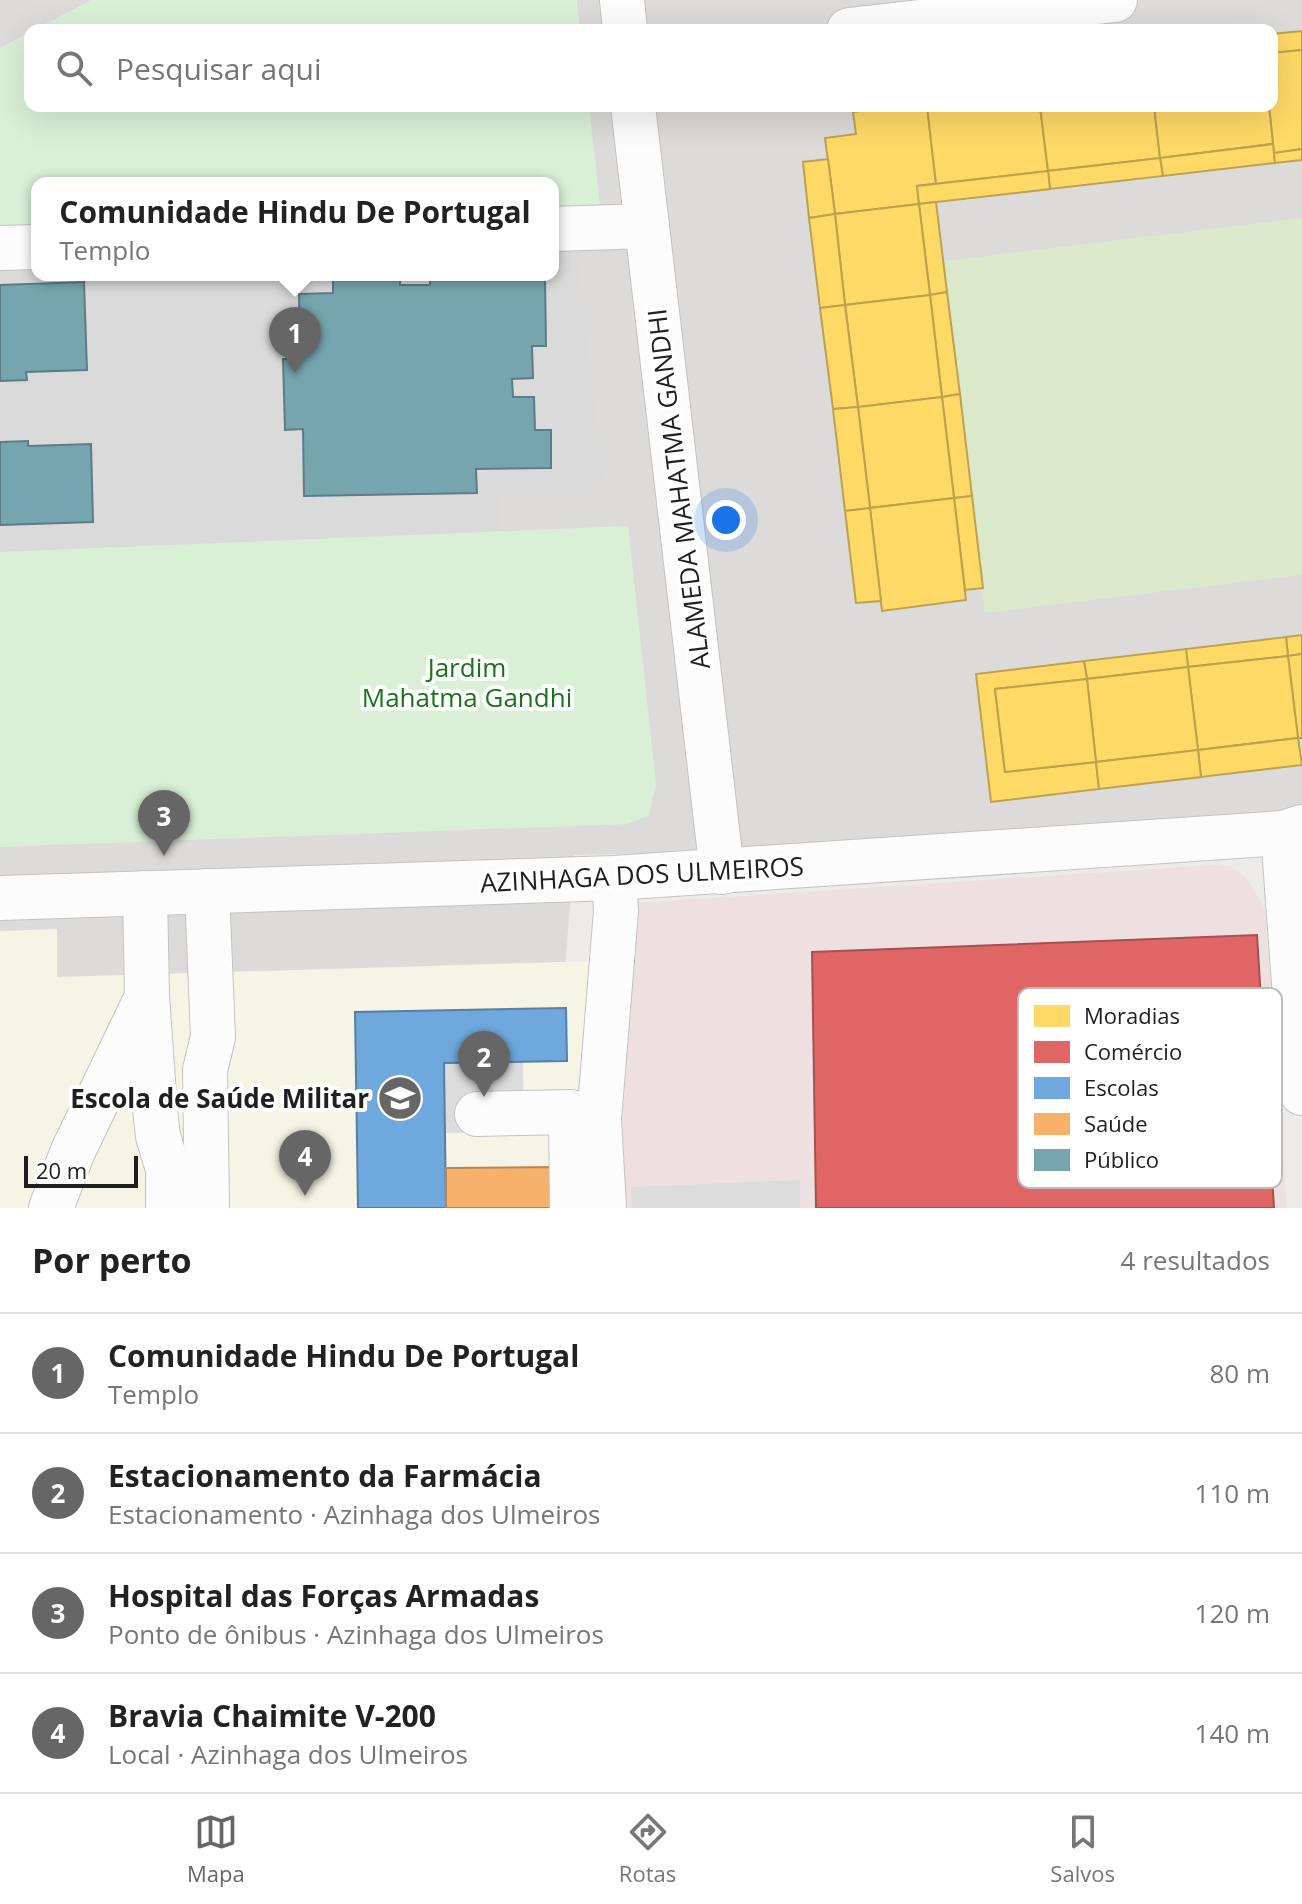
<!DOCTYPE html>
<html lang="pt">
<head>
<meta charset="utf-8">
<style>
	:root { --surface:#fff; --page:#f6f6f6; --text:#222; --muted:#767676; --line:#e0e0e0; --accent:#676666 }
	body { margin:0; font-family:"Open Sans",sans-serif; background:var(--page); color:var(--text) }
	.scale { position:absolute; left:24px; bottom:20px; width:114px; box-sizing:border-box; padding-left:8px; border:4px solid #1f1f1f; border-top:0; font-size:22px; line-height:28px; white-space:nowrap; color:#1f1f1f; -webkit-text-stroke:6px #fff; paint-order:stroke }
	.you { position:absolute; left:726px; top:520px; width:28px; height:28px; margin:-20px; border:6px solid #fff; border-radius:50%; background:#1a73e8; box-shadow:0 0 0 12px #1a73e833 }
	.badge { display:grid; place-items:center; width:52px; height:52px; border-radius:50%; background:var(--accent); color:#fff; font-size:26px; font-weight:700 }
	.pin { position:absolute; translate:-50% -66px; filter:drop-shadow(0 2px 4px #0008) }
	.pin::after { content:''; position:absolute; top:42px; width:28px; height:24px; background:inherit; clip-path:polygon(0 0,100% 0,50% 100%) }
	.popup { position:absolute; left:31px; top:177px; width:528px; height:104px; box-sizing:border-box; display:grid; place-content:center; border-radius:16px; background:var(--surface); filter:drop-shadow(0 2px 6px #0005); font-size:26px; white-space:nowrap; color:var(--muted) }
	.popup b { font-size:30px; color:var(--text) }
	.popup::after { content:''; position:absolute; left:50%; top:100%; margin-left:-16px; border:16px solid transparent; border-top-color:var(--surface) }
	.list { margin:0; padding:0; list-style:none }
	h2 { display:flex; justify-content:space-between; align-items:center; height:104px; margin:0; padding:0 32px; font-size:34px }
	h2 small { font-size:26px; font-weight:400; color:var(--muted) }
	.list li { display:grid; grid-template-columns:52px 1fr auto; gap:24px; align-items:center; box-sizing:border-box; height:120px; padding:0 32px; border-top:2px solid var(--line) }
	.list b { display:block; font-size:30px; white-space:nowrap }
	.list p { margin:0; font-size:26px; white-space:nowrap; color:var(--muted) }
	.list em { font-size:26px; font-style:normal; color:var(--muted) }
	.icon { flex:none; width:44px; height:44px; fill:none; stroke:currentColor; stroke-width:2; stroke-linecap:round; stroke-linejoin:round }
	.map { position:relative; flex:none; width:1302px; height:1208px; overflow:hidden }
	.search { position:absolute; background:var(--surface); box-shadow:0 8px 32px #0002; left:24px; right:24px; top:24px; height:88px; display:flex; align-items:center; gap:20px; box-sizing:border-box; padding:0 28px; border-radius:16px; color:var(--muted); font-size:30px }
	.sheet { height:584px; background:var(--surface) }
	nav { display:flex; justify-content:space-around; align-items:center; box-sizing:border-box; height:112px; border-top:2px solid var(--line); background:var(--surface); font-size:22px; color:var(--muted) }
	nav a { display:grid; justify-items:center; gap:4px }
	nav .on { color:var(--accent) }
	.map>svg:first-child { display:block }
	.residential { fill:#dcdbda; fill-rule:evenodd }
	.commercial { fill:#eee0e0 }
	.education { fill:#f5f4e5 }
	.religious { fill:#dbdada }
	.grass { fill:#dbe8ca }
	.park { fill:#d9f0d7 }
	.parking { fill:#dddcdc }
	.homes { fill:#ffd966; stroke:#bca151; stroke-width:2 }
	.shops { fill:#e06666; stroke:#a65151; stroke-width:2 }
	.schools { fill:#6fa8dc; stroke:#577fa3; stroke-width:2 }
	.health { fill:#f6b26b; stroke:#b68654; stroke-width:2 }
	.public { fill:#76a5af; stroke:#5c7d84; stroke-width:2 }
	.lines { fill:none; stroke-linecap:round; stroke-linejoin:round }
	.minor-casing { stroke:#c4c3c2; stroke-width:46 }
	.minor { stroke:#fcfcfc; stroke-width:44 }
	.labels { text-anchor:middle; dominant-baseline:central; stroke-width:8; stroke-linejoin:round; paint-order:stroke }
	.street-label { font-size:26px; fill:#1f1f1f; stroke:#fff }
	.park-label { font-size:26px; fill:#157619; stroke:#fff }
	.poi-label { font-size:26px; font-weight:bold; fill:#1f1f1f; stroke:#fff; text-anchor:end }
	.key { fill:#fff; stroke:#bcbcbc; stroke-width:2 }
	.key-label { font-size:22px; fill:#1f1f1f }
</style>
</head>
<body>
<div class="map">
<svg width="1302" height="1208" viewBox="0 0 1302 1208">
	<rect width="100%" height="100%" fill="#edebe9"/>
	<path class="residential" d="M 0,0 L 1302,0 L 1302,841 L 574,855 L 546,1208 L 0,1208 ZM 30,30 L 1272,30 L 1272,106 L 30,106 ZM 37,183 L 553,183 L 553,275 L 37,275 Z"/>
	<polygon class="commercial" points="1213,865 1230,866 1247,879 1265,909 1287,1208 620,1208 615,1116 636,903"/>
	<polygon class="education" points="57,929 57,977 596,961 590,1208 0,1208 0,931"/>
	<polygon class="religious" points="576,241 604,486 499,491 501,532 0,552 0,259 37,257 37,275 553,275 553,242"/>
	<polygon class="grass" points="1302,218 1302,575 985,613 944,261"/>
	<g class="park">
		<polygon points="91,0 577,0 580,30 34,30"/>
		<polygon points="30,32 30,106 589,106 604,241 553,242 553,183 37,183 37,257 0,259 0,48"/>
		<polygon points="628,526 656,784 649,815 628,824 0,847 0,552"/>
	</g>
	<g class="parking">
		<polygon points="523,1062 524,1132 445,1133 444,1063"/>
		<polygon points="800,1180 800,1208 632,1208 631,1187"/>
	</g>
	<g class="homes">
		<polygon points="1302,31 1302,50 1272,53 1272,34"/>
		<polygon points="1302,50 1302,149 1274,153 1269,106 1272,106 1272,53"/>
		<polygon points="900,106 927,106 936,184 917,186 919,204 835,214 825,138 856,134 853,112"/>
		<polygon points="927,106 1040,106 1048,171 936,184"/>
		<polygon points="1040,106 1154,106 1160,158 1048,171"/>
		<polygon points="1154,106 1269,106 1273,144 1160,158"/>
		<polygon points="1273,144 1275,163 1163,176 1160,158"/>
		<polygon points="1302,149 1302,160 1275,163 1274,153"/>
		<polygon points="1160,158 1163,176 1050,189 1048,171"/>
		<polygon points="828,159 835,214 809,218 803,162"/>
		<polygon points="1048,171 1050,189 919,204 917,186"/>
		<polygon points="936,202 947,292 930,295 919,204"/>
		<polygon points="919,204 930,295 845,305 835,214"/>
		<polygon points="835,214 845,305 820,308 809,218"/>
		<polygon points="947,292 960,394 942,397 930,295"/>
		<polygon points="930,295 942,397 858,407 845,305"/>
		<polygon points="845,305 858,407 833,409 820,308"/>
		<polygon points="960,394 972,496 954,498 942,397"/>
		<polygon points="942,397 954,498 870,508 858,407"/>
		<polygon points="858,407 870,508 845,511 833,409"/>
		<polygon points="972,496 983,588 965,590 954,498"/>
		<polygon points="954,498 966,600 882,611 870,508"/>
		<polygon points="870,508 881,601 856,603 845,511"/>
		<polygon points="1302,635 1302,654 1288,656 1286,637"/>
		<polygon points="1286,637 1288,656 1188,667 1186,649"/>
		<polygon points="1186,649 1188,667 1087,679 1084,661"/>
		<polygon points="1302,654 1302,738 1298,738 1288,656"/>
		<polygon points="1288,656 1298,738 1198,750 1188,667"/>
		<polygon points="1084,661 1087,679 995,689 1005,772 1096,762 1099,789 991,802 976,674"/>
		<polygon points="1188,667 1198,750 1096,762 1087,679"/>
		<polygon points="1087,679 1096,762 1005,772 995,689"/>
		<polygon points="1298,738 1302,765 1201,777 1198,750"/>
		<polygon points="1198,750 1201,777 1099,789 1096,762"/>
	</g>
	<polygon class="shops" points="1257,935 1274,1208 816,1208 812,952"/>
	<polygon class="schools" points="566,1008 567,1061 444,1063 446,1208 358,1208 355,1012"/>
	<polygon class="health" points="557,1167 558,1208 446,1208 446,1168"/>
	<g class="public">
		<polygon points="333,275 400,275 400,285 430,285 430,280 545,277 546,346 532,346 533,378 512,379 513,397 534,397 535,430 551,430 551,468 476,469 477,493 304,496 303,429 285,430 283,359 300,359 299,294 333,293"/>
		<polygon points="84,282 87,370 26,372 27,380 0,381 0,285"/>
		<polygon points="28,441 28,446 91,444 93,522 0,525 0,442"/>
	</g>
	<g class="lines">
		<g class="minor-casing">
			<g id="minor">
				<polyline points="622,0 625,30"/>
				<polyline points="849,30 1115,0"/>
				<polyline points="633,106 722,872"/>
				<polyline points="553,229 647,226"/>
				<polyline points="0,248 37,247"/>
				<polyline points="1283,833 1302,1093"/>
				<polyline points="207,891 213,1037 205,1070 207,1208"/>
				<polyline points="145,893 147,996 155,1109 158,1136 168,1169 168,1208"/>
				<polyline points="0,898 614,878 1283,833 1302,827"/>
				<polyline points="477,1114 571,1112 572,1208"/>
				<polyline points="51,1208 73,1151 146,999"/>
				<polyline points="604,1208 599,1119 616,911 614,878"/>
			</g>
		</g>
		<use href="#minor" class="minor"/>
	</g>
	<defs>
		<g id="school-disc" transform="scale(2.3)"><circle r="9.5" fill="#676666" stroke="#fff"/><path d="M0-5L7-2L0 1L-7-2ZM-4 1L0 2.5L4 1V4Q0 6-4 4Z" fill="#fff"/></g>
	</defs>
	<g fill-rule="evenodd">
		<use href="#school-disc" x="400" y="1098"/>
	</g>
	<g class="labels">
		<g class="street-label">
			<text transform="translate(678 489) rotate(-97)">ALAMEDA MAHATMA GANDHI</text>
			<text transform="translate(642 874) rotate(-3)">AZINHAGA DOS ULMEIROS</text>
		</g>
		<g class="park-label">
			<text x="467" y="667">Jardim<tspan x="467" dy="30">Mahatma Gandhi</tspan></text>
		</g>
		<g class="poi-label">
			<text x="369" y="1098">Escola de Saúde Militar</text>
		</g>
	</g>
	<rect x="1018" y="988" width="264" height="200" rx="12" class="key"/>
	<rect x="1034" y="1005" width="36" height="22" fill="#ffd966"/>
	<rect x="1034" y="1041" width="36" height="22" fill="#e06666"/>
	<rect x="1034" y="1077" width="36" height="22" fill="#6fa8dc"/>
	<rect x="1034" y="1113" width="36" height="22" fill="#f6b26b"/>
	<rect x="1034" y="1149" width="36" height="22" fill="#76a5af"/>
	<g class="key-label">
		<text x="1084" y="1024">Moradias</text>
		<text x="1084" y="1060">Comércio</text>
		<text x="1084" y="1096">Escolas</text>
		<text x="1084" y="1132">Saúde</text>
		<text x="1084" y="1168">Público</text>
	</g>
</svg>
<div class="scale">20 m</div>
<div class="you"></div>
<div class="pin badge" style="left:295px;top:373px">1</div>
<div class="popup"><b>Comunidade Hindu De Portugal</b>Templo</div>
<div class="pin badge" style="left:484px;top:1097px">2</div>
<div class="pin badge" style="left:164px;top:856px">3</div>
<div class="pin badge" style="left:305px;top:1196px">4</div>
<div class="search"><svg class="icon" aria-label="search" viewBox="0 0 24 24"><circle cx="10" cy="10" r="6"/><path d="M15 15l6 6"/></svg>Pesquisar aqui</div>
</div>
<section class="sheet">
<h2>Por perto<small>4 resultados</small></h2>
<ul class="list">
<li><span class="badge">1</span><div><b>Comunidade Hindu De Portugal</b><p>Templo</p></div><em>80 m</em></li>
<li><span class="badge">2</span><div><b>Estacionamento da Farmácia</b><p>Estacionamento · Azinhaga dos Ulmeiros</p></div><em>110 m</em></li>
<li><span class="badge">3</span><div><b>Hospital das Forças Armadas</b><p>Ponto de ônibus · Azinhaga dos Ulmeiros</p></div><em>120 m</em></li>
<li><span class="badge">4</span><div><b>Bravia Chaimite V-200</b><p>Local · Azinhaga dos Ulmeiros</p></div><em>140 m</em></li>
</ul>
</section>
<nav>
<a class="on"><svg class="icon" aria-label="map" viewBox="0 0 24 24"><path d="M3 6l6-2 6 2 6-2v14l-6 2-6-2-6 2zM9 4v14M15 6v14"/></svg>Mapa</a>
<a><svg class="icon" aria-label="directions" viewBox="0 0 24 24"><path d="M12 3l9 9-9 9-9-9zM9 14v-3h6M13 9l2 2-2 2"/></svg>Rotas</a>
<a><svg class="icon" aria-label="saved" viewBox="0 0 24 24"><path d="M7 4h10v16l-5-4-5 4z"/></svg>Salvos</a>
</nav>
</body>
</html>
